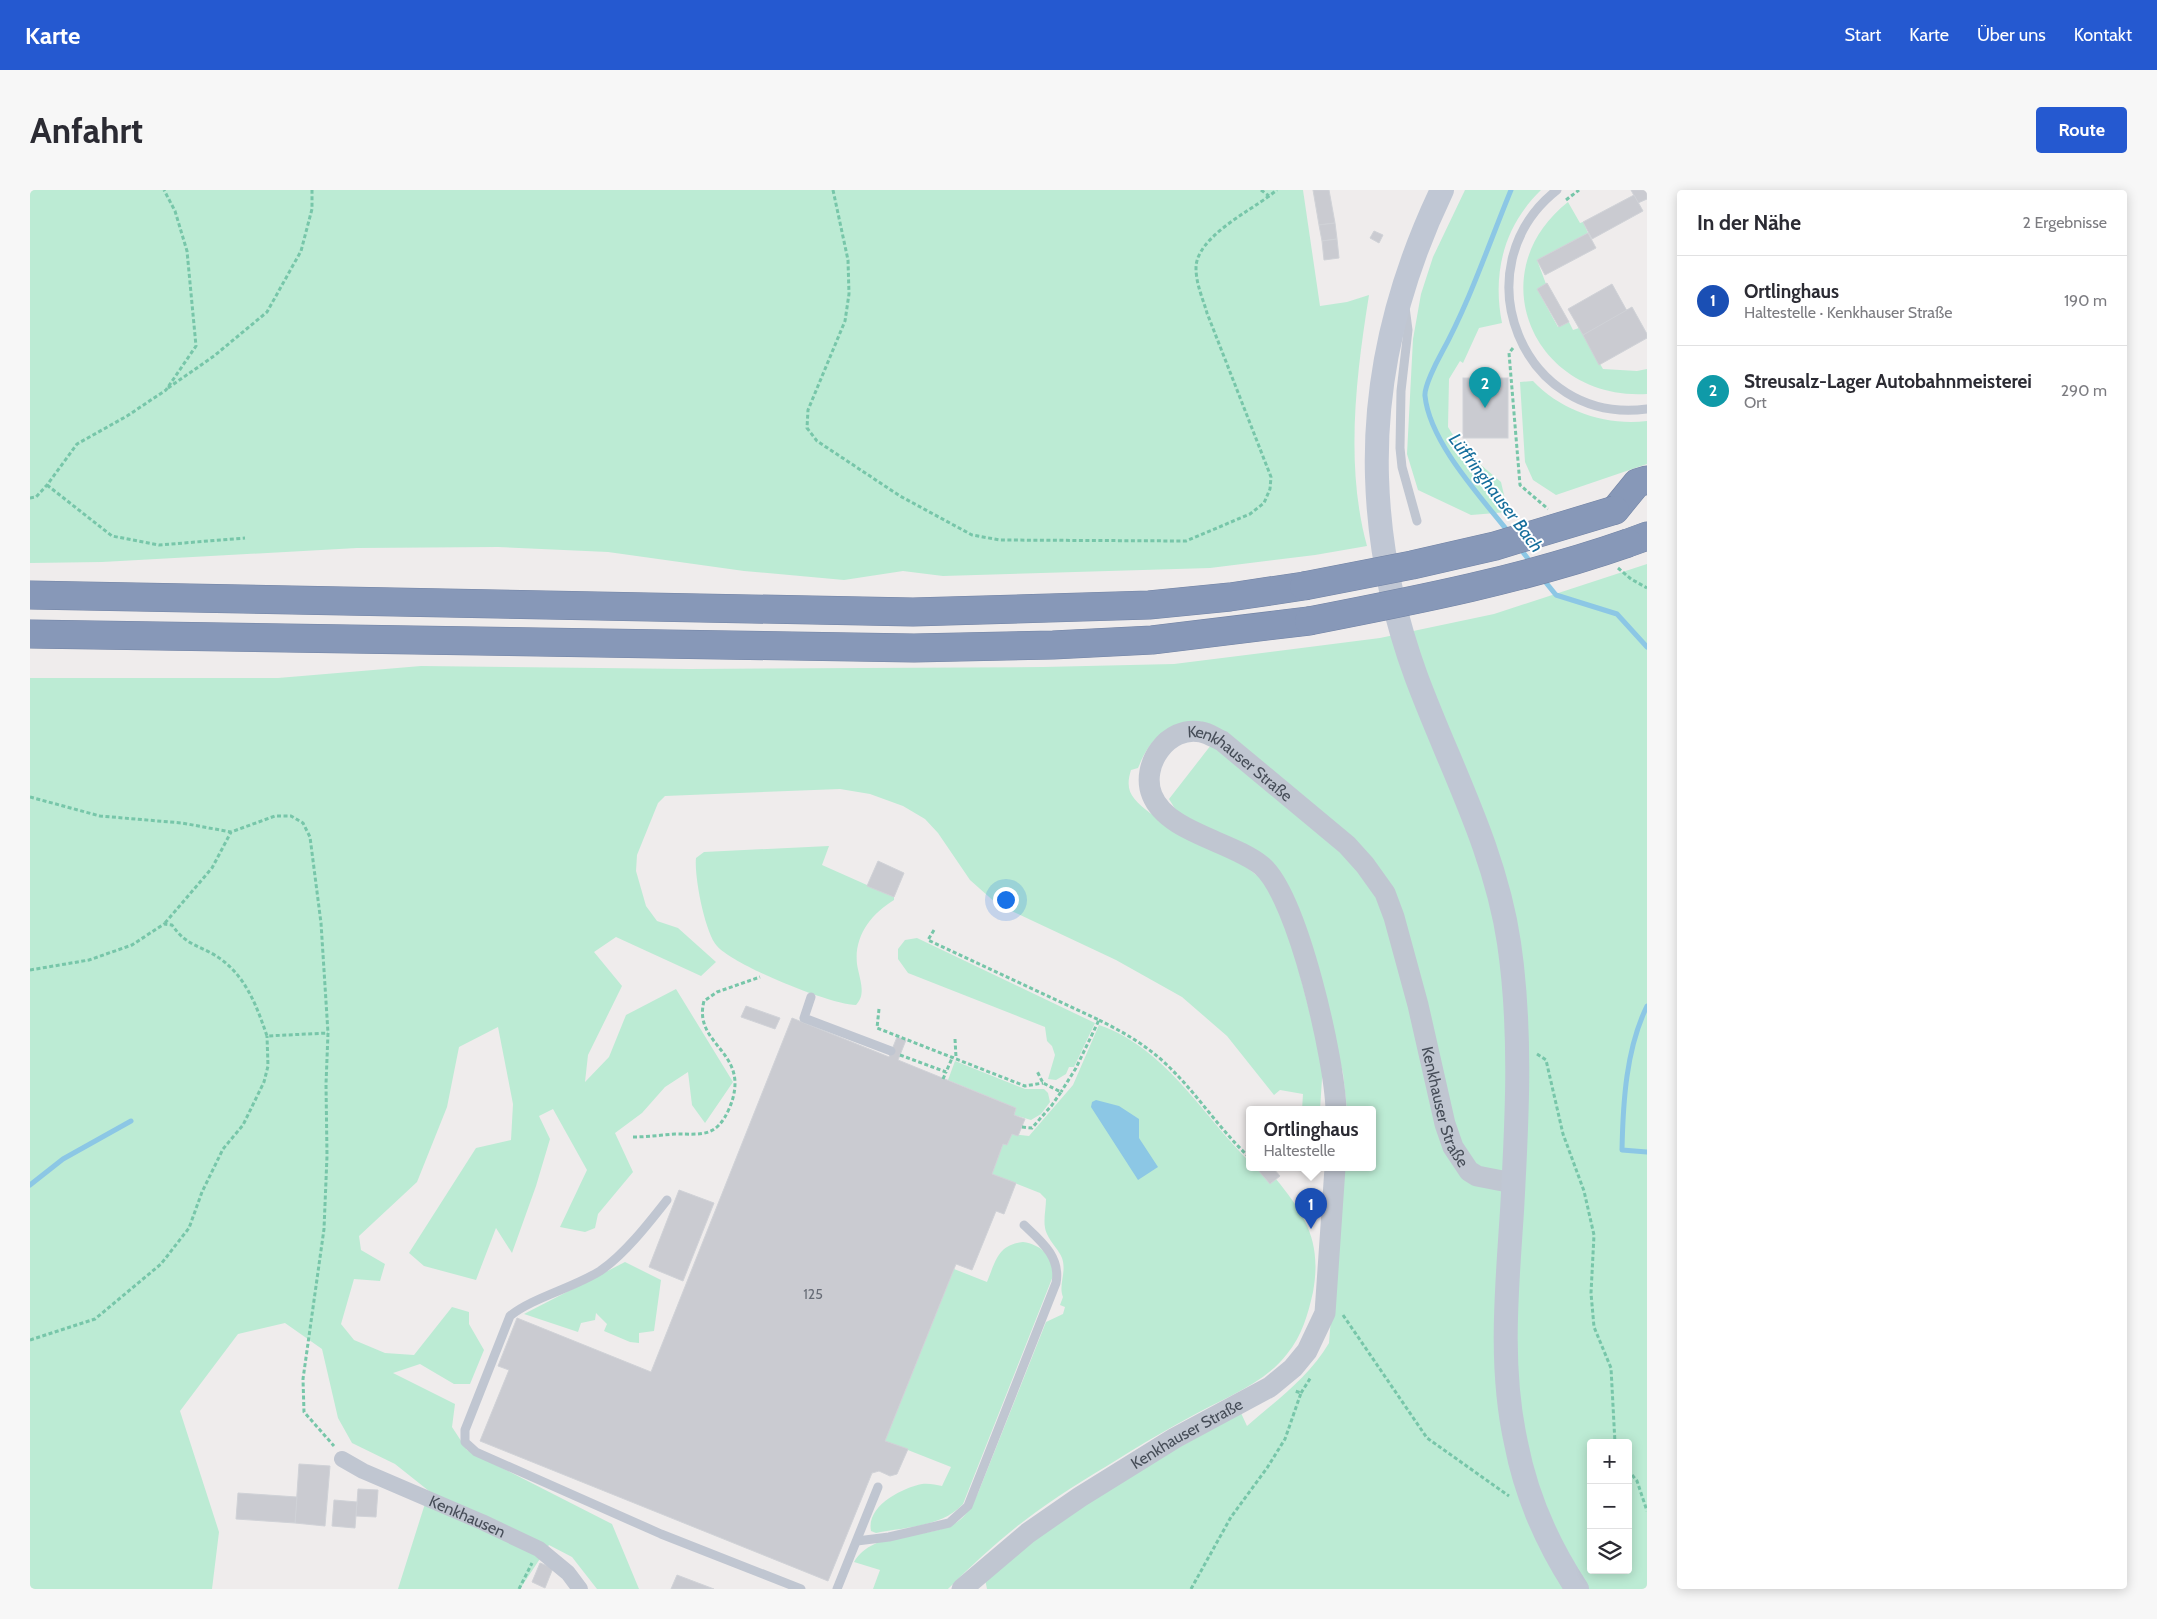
<!DOCTYPE html>
<html lang="de">
<head>
<meta charset="utf-8">
<style>
	:root { --surface:#fff; --page:#f7f7f7; --text:#2b2b33; --muted:#7c7c81; --line:#e1e1e2; --accent:#2559d0 }
	body { margin:0; font-family:Cabin,sans-serif; background:var(--page); color:var(--text) }
	.controls { position:absolute; right:15px; bottom:15px; display:grid; overflow:hidden; border-radius:5px; box-shadow:0 2px 12px #0003 }
	.controls button { width:45px; height:45px; display:grid; place-items:center; padding:0; border:0; border-bottom:1px solid var(--line); background:var(--surface); color:var(--text); font:25px sans-serif }
	.you { position:absolute; left:975px; top:709px; width:18px; height:18px; margin:-12px; border:4px solid #fff; border-radius:50%; background:#1a73e8; box-shadow:0 0 0 8px #1a73e833 }
	.badge { display:grid; place-items:center; width:32px; height:32px; border-radius:50%; background:var(--accent); color:#fff; font-size:16px; font-weight:700 }
	.pin { position:absolute; translate:-50% -41px; filter:drop-shadow(0 1px 2px #0008) }
	.pin::after { content:''; position:absolute; top:26px; width:18px; height:15px; background:inherit; clip-path:polygon(0 0,100% 0,50% 100%) }
	.popup { position:absolute; left:1216px; top:916px; width:130px; height:65px; box-sizing:border-box; display:grid; place-content:center; border-radius:5px; background:var(--surface); filter:drop-shadow(0 1px 4px #0005); font-size:16px; white-space:nowrap; color:var(--muted) }
	.popup b { font-size:19px; color:var(--text) }
	.popup::after { content:''; position:absolute; left:50%; top:100%; margin-left:-10px; border:10px solid transparent; border-top-color:var(--surface) }
	.list { margin:0; padding:0; list-style:none }
	h2 { display:flex; justify-content:space-between; align-items:center; height:65px; margin:0; padding:0 20px; font-size:21px }
	h2 small { font-size:16px; font-weight:400; color:var(--muted) }
	.list li { display:grid; grid-template-columns:32px 1fr auto; gap:15px; align-items:center; box-sizing:border-box; height:90px; padding:0 20px; border-top:1px solid var(--line) }
	.list b { display:block; font-size:19px; white-space:nowrap }
	.list p { margin:0; font-size:16px; white-space:nowrap; color:var(--muted) }
	.list em { font-size:16px; font-style:normal; color:var(--muted) }
	.icon { flex:none; width:28px; height:28px; fill:none; stroke:currentColor; stroke-width:2; stroke-linecap:round; stroke-linejoin:round }
	.map { position:relative; flex:none; width:1617px; height:1399px; overflow:hidden; border-radius:5px }
	header { display:flex; align-items:center; gap:30px; box-sizing:border-box; height:70px; padding:0 25px; background:var(--accent); color:#fff }
	header strong { font-size:24px }
	nav { display:flex; gap:28px; margin-inline-start:auto; font-size:18px }
	.intro { display:flex; align-items:center; justify-content:space-between; box-sizing:border-box; height:120px; padding:0 30px }
	h1 { margin:0; font-size:35px }
	.button { padding:12px 22px; border-radius:5px; background:var(--accent); color:#fff; font-size:18px; font-weight:700 }
	main { display:flex; gap:30px; padding:0 30px }
	aside { flex:1; background:var(--surface); border-radius:5px; box-shadow:0 2px 12px #0003 }
	.map>svg:first-child { display:block }
	.green { fill:#bcebd4; fill-rule:evenodd }
	.water { fill:#8cc7e5 }
	.lines { fill:none; stroke-linecap:round; stroke-linejoin:round }
	.stream { stroke:#8cc7e5; stroke-width:5 }
	.building { fill:#cacbd1; stroke:#d0d2d7 }
	.motorway-casing { stroke:#7283a4; stroke-width:29 }
	.path { stroke:#77c6a9; stroke-width:3; stroke-dasharray:4 2.5; stroke-linecap:butt }
	.service { stroke:#c0c6d1; stroke-width:9 }
	.minor { stroke:#c0c6d1; stroke-width:16 }
	.tertiary { stroke:#c0c6d1; stroke-width:21 }
	.secondary { stroke:#c0c7d4; stroke-width:24 }
	.motorway { stroke:#8798b8; stroke-width:28 }
	.motorway-bridge-casing { stroke:#7283a4; stroke-width:29; stroke-linecap:butt }
	.motorway-bridge { stroke:#8798b8; stroke-width:28 }
	.labels { text-anchor:middle; dominant-baseline:central; stroke-width:4; stroke-linejoin:round; paint-order:stroke }
	.number-label { font-size:14px; fill:#676c76 }
	.street-label { font-size:16px; fill:#464d58; stroke:#fff }
	.water-label { font-size:18px; font-style:italic; fill:#156e9c; stroke:#fff }
</style>
</head>
<body>
<header>
<strong>Karte</strong>
<nav><a>Start</a><a>Karte</a><a>Über uns</a><a>Kontakt</a></nav>
</header>
<div class="intro"><h1>Anfahrt</h1><a class="button">Route</a></div>
<main>
<div class="map">
<svg width="1617" height="1399" viewBox="0 0 1617 1399">
	<rect width="100%" height="100%" fill="#efecec"/>
	<g class="green">
		<path d="M 0,0 L 1273,0 L 1290,116 L 1317,112 L 1339,105 C 1326,186 1315,276 1337,356 L 1285,365 L 1180,378 L 913,386 L 873,381 L 814,390 L 714,381 L 578,362 L 468,357 L 327,358 L 72,372 L 0,373 Z"/>
		<path d="M 1435,0 L 1511,0 C 1474,36 1462,83 1472,133 L 1449,138 L 1433,173 L 1430,171 L 1419,189 L 1418,237 L 1431,258 L 1471,292 L 1478,322 L 1441,325 L 1388,300 L 1377,264 L 1383,149 L 1391,104 L 1403,67 Z"/>
		<path d="M 1538,12 L 1550,33 L 1553,32 L 1558,43 L 1507,70 L 1516,94 L 1507,99 L 1528,137 L 1539,132 L 1543,140 L 1549,138 L 1573,179 L 1607,181 L 1617,179 L 1617,204 C 1504,211 1448,83 1538,12 Z"/>
		<path d="M 1503,191 C 1531,221 1576,236 1617,231 L 1617,274 L 1526,305 L 1503,290 L 1495,272 L 1490,192 Z"/>
		<path d="M 1617,374 L 1617,1399 L 957,1399 L 955,1389 L 1004,1350 L 1101,1284 L 1211,1223 L 1217,1236 C 1247,1210 1279,1187 1299,1153 L 1313,978 L 1342,978 L 1342,920 L 1317,920 L 1313,883 L 1289,798 L 1257,695 L 1147,622 L 1139,609 L 1181,555 L 1154,533 C 1127,544 1120,550 1108,578 L 1101,580 C 1094,602 1103,609 1120,623 L 1215,676 L 1230,688 L 1244,705 L 1259,743 L 1293,873 L 1290,920 L 1272,920 L 1273,904 L 1250,900 L 1244,905 L 1197,846 L 1152,807 L 1086,770 L 967,714 L 940,690 L 908,643 L 895,629 L 873,616 L 840,604 L 810,599 L 635,606 L 628,613 L 607,665 L 606,681 L 616,716 L 627,731 L 648,738 L 686,772 L 671,786 L 586,747 L 564,762 L 592,796 L 558,865 L 555,892 L 579,867 L 596,825 L 646,799 L 703,892 L 675,933 L 662,915 L 658,882 L 635,897 L 612,923 L 585,943 L 603,982 L 568,1024 L 565,1038 L 555,1042 L 530,1037 L 557,980 L 523,919 L 509,926 L 520,949 L 506,996 L 482,1063 L 466,1038 L 446,1090 L 394,1076 L 379,1063 L 446,958 L 481,950 L 483,914 L 468,837 L 429,857 L 417,917 L 387,992 L 329,1046 L 331,1060 L 355,1074 L 350,1091 L 324,1089 L 311,1134 L 324,1150 L 355,1163 L 384,1165 L 422,1117 L 439,1122 L 439,1134 L 454,1160 L 440,1194 L 424,1194 L 390,1174 L 363,1183 L 425,1214 L 422,1237 L 437,1260 L 582,1334 L 609,1399 L 567,1399 L 542,1367 L 519,1355 L 490,1399 L 368,1399 L 399,1301 L 365,1274 L 322,1253 L 308,1228 L 292,1159 L 255,1133 L 208,1144 L 150,1221 L 189,1342 L 182,1399 L 0,1399 L 0,488 L 248,488 L 391,476 L 660,479 L 1013,477 L 1144,474 L 1350,448 L 1464,424 ZM 1561,1253 L 1598,1253 L 1598,1380 L 1561,1380 Z"/>
		<path d="M 799,656 L 792,675 L 864,707 L 864,710 C 841,724 824,746 827,774 C 829,788 837,804 826,815 C 801,815 703,775 687,756 C 675,743 664,686 666,668 L 674,662 Z"/>
		<polygon points="887,748 1065,833 1044,877 1039,877 1036,884 1026,890 1018,889 1025,865 1022,856 1017,851 1015,837 878,783 868,769 868,759 875,750"/>
		<path d="M 1069,835 C 1136,858 1172,925 1220,972 L 1220,978 L 1226,978 L 1240,994 L 1246,989 C 1276,1026 1292,1052 1283,1102 C 1278,1124 1272,1146 1257,1164 C 1233,1195 1193,1208 1160,1227 C 1140,1238 1120,1249 1101,1261 C 1069,1281 1036,1300 1006,1322 C 974,1345 945,1372 918,1399 L 843,1399 L 850,1380 L 824,1372 C 846,1336 902,1353 931,1329 C 939,1322 943,1312 948,1303 L 1016,1132 L 1033,1124 L 1035,1117 L 1030,1115 L 1033,1107 C 1028,1095 1037,1082 1032,1068 C 1029,1060 1021,1053 1017,1044 C 1012,1034 1016,1021 1016,1009 L 1010,1003 L 962,984 L 973,954 L 977,955 L 982,944 L 999,946 L 1043,895 Z"/>
		<polygon points="925,871 995,899 1014,899 1018,903 1020,912 1011,924 1001,930 984,925 986,918 918,890"/>
		<path d="M 993,1052 C 1012,1055 1023,1066 1023,1086 L 933,1314 C 912,1337 876,1337 846,1343 L 841,1341 C 836,1316 872,1298 892,1294 C 899,1293 906,1295 912,1296 L 921,1277 L 855,1251 L 924,1079 L 957,1092 C 966,1070 968,1055 993,1052 Z"/>
		<polygon points="595,1072 631,1090 624,1141 609,1143 609,1153 600,1152 574,1141 577,1134 566,1123 565,1130 551,1133 548,1142 494,1124"/>
	</g>
	<polygon class="water" points="1066,910 1089,916 1109,929 1109,948 1128,977 1108,990 1061,917 1062,912"/>
	<g class="lines">
		<g class="stream">
			<path d="M 1480,344 C 1451,307 1400,253 1395,206 C 1394,197 1406,173 1411,164 C 1440,111 1458,56 1481,0"/>
			<polyline points="1489,357 1502,374"/>
			<polyline points="1513,389 1526,405 1587,424 1617,457"/>
			<path d="M 1617,816 C 1596,859 1593,912 1592,960 L 1617,962"/>
			<polyline points="0,995 33,969 101,931"/>
		</g>
	</g>
	<g class="building">
		<polygon points="1283,0 1299,0 1305,33 1289,35"/>
		<polygon points="1601,0 1617,0 1617,9 1608,13"/>
		<polygon points="1604,5 1613,21 1562,49 1553,32"/>
		<polygon points="1305,33 1307,49 1292,51 1289,35"/>
		<polygon points="1344,41 1353,45 1349,53 1340,48"/>
		<polygon points="1558,43 1566,58 1515,85 1507,70"/>
		<polygon points="1307,49 1309,68 1294,70 1292,51"/>
		<polygon points="1517,93 1539,132 1529,137 1507,99"/>
		<polygon points="1582,94 1597,121 1553,145 1538,119"/>
		<polygon points="1602,117 1617,144 1617,148 1569,175 1553,145"/>
		<rect x="1433" y="188" width="45" height="60"/>
		<polygon points="848,671 874,683 864,707 837,696"/>
		<polygon points="716,816 750,828 745,839 711,827"/>
		<polygon points="762,828 859,867 867,847 876,850 868,870 986,918 984,925 995,929 988,946 982,944 977,955 973,954 962,984 986,993 974,1024 966,1021 942,1080 926,1074 855,1251 878,1259 867,1284 860,1286 849,1281 842,1283 798,1391 450,1251 479,1180 468,1176 487,1128 621,1182"/>
		<polygon points="1232,978 1243,978 1250,986 1240,994 1228,980"/>
		<polygon points="649,1000 684,1013 653,1091 619,1077"/>
		<polygon points="269,1274 300,1276 295,1336 265,1333"/>
		<polygon points="328,1299 348,1300 346,1327 326,1326"/>
		<polygon points="208,1303 267,1307 265,1333 206,1329"/>
		<polygon points="304,1310 327,1312 325,1338 302,1336"/>
		<polygon points="510,1373 523,1378 515,1398 502,1392"/>
		<polygon points="647,1385 684,1399 641,1399"/>
	</g>
	<g class="lines">
		<g class="motorway-casing">
			<g id="motorway">
				<polyline points="1585,320 1607,293 1617,290"/>
				<polyline points="1598,353 1617,346"/>
				<polyline points="0,405 883,422 1119,415 1200,407 1274,396"/>
				<polyline points="0,444 884,458 1023,455 1122,450 1279,431"/>
			</g>
		</g>
		<g class="path">
			<path d="M 803,0 L 818,70 L 819,104 L 815,131 L 778,220 L 777,238 L 787,251 L 870,306 L 942,345 L 970,350 L 1156,351 L 1220,324 L 1234,313 L 1240,299 L 1241,287 L 1177,123 C 1173,109 1166,94 1166,78 C 1166,48 1218,22 1239,6"/>
			<polyline points="1231,0 1239,6 1247,0"/>
			<polyline points="1536,10 1549,0"/>
			<polyline points="1483,158 1479,163 1490,295 1518,319"/>
			<polyline points="138,198 184,166 237,122 271,61 282,19 282,0"/>
			<polyline points="17,295 82,346 129,355 215,348"/>
			<polyline points="0,308 6,307 17,295 47,254 97,226 136,200 166,156 157,61 145,21 134,0"/>
			<polyline points="1588,378 1601,389 1617,398"/>
			<polyline points="0,607 70,626 152,633 201,642 245,626 261,626 273,633 280,647 291,733 298,843 296,894 297,966 294,1039 273,1189 274,1222 304,1256"/>
			<polyline points="135,733 182,678 201,642"/>
			<polyline points="904,740 898,750 1069,830 1046,878 1031,902"/>
			<path d="M 0,780 L 59,770 L 102,755 L 134,734 L 142,735 C 158,758 172,755 192,770 C 217,789 227,817 237,846 L 298,843"/>
			<polyline points="849,819 847,838 995,896 1013,893"/>
			<path d="M 1069,830 C 1093,842 1116,855 1136,874 C 1166,902 1189,939 1220,968"/>
			<polyline points="925,849 926,867"/>
			<polyline points="1507,864 1516,870 1533,944 1554,1001 1564,1045 1561,1103 1564,1137 1581,1178 1585,1253"/>
			<polyline points="870,865 916,882 923,866"/>
			<polyline points="913,889 916,882"/>
			<polyline points="992,937 1002,938 1022,915 1031,902 1013,893 1007,881"/>
			<path d="M 603,947 C 617,947 631,945 645,944 C 672,944 686,948 699,919 C 724,861 662,857 674,811 L 687,802 L 730,787"/>
			<polyline points="1313,1125 1397,1248 1479,1306"/>
			<polyline points="0,1150 65,1129 131,1074 159,1038 172,1002 193,959 213,935 234,892 238,876 237,846"/>
			<polyline points="1271,1203 1281,1187"/>
			<polyline points="1598,1280 1607,1291 1617,1321"/>
			<polyline points="489,1399 502,1373"/>
			<polyline points="1161,1399 1201,1327 1237,1278 1255,1249 1271,1203 1265,1201"/>
		</g>
		<g class="service">
			<path d="M 1527,0 C 1429,77 1492,236 1617,219"/>
			<polyline points="1375,117 1378,140 1371,201 1370,258 1372,277 1387,331"/>
			<polyline points="781,807 774,828 861,861"/>
			<path d="M 637,1010 C 619,1033 594,1065 570,1081 C 543,1098 502,1108 480,1126 L 435,1240 L 435,1252 L 446,1262 L 631,1344 L 771,1399"/>
			<path d="M 827,1351 L 859,1347 L 919,1333 L 938,1316 L 1026,1093 C 1031,1067 1011,1051 994,1035"/>
			<polyline points="807,1399 848,1297"/>
		</g>
		<path class="minor" id="s1" d="M 312,1269 L 333,1281 L 452,1332 L 509,1359 L 538,1383 L 550,1399"/>
		<g class="tertiary">
			<path id="s2" d="M 1306,920 C 1305,871 1268,707 1232,676 C 1202,651 1137,643 1122,605 C 1110,575 1138,535 1171,542 C 1178,543 1185,548 1192,551 L 1317,655 L 1335,675 L 1355,703 L 1364,727 L 1388,815 L 1415,934 L 1423,957 L 1439,981 L 1447,986 L 1483,993"/>
			<path id="s3" d="M 932,1399 L 998,1343 L 1050,1307 L 1145,1248 L 1240,1197 L 1263,1178 L 1277,1161 L 1295,1123 L 1305,978"/>
		</g>
		<path class="secondary" d="M 1412,0 C 1369,90 1344,187 1347,287 C 1349,355 1363,423 1386,486 C 1419,575 1465,658 1479,753 C 1492,841 1487,932 1482,1021 C 1477,1098 1469,1176 1486,1253 C 1496,1305 1518,1355 1547,1399"/>
		<use href="#motorway" class="motorway"/>
		<g class="motorway-bridge-casing">
			<g id="motorway-bridge">
				<polyline points="1274,396 1382,375 1465,356 1585,320"/>
				<path d="M 1279,431 C 1387,410 1495,389 1598,353"/>
			</g>
		</g>
		<use href="#motorway-bridge" class="motorway-bridge"/>
	</g>
	<g class="labels">
		<g class="number-label">
			<text x="783" y="1104">125</text>
		</g>
		<g class="street-label">
			<text stroke="none"><textPath href="#s2" startOffset="536">Kenkhauser Straße</textPath></text>
			<text stroke="none"><textPath href="#s2" startOffset="956">Kenkhauser Straße</textPath></text>
			<text stroke="none"><textPath href="#s3" startOffset="274">Kenkhauser Straße</textPath></text>
			<text stroke="none"><textPath href="#s1" startOffset="138">Kenkhausen</textPath></text>
		</g>
		<g class="water-label">
			<text transform="translate(1466 303) rotate(53)">Lüffringhauser Bach</text>
		</g>
	</g>
</svg>
<div class="controls">
<button>+</button>
<button>−</button>
<button><svg class="icon" aria-label="layers" viewBox="0 0 24 24"><path d="M12 4l9 5-9 5-9-5zM3 14l9 5 9-5"/></svg></button>
</div>
<div class="you"></div>
<div class="pin badge" style="left:1281px;top:1039px;background:#1a4fb4">1</div>
<div class="popup"><b>Ortlinghaus</b>Haltestelle</div>
<div class="pin badge" style="left:1455px;top:218px;background:#0f9aa8">2</div>
</div>
<aside>
<h2>In der Nähe<small>2 Ergebnisse</small></h2>
<ul class="list">
<li><span class="badge" style="background:#1a4fb4">1</span><div><b>Ortlinghaus</b><p>Haltestelle · Kenkhauser Straße</p></div><em>190 m</em></li>
<li><span class="badge" style="background:#0f9aa8">2</span><div><b>Streusalz-Lager Autobahnmeisterei</b><p>Ort</p></div><em>290 m</em></li>
</ul>
</aside>
</main>
</body>
</html>
